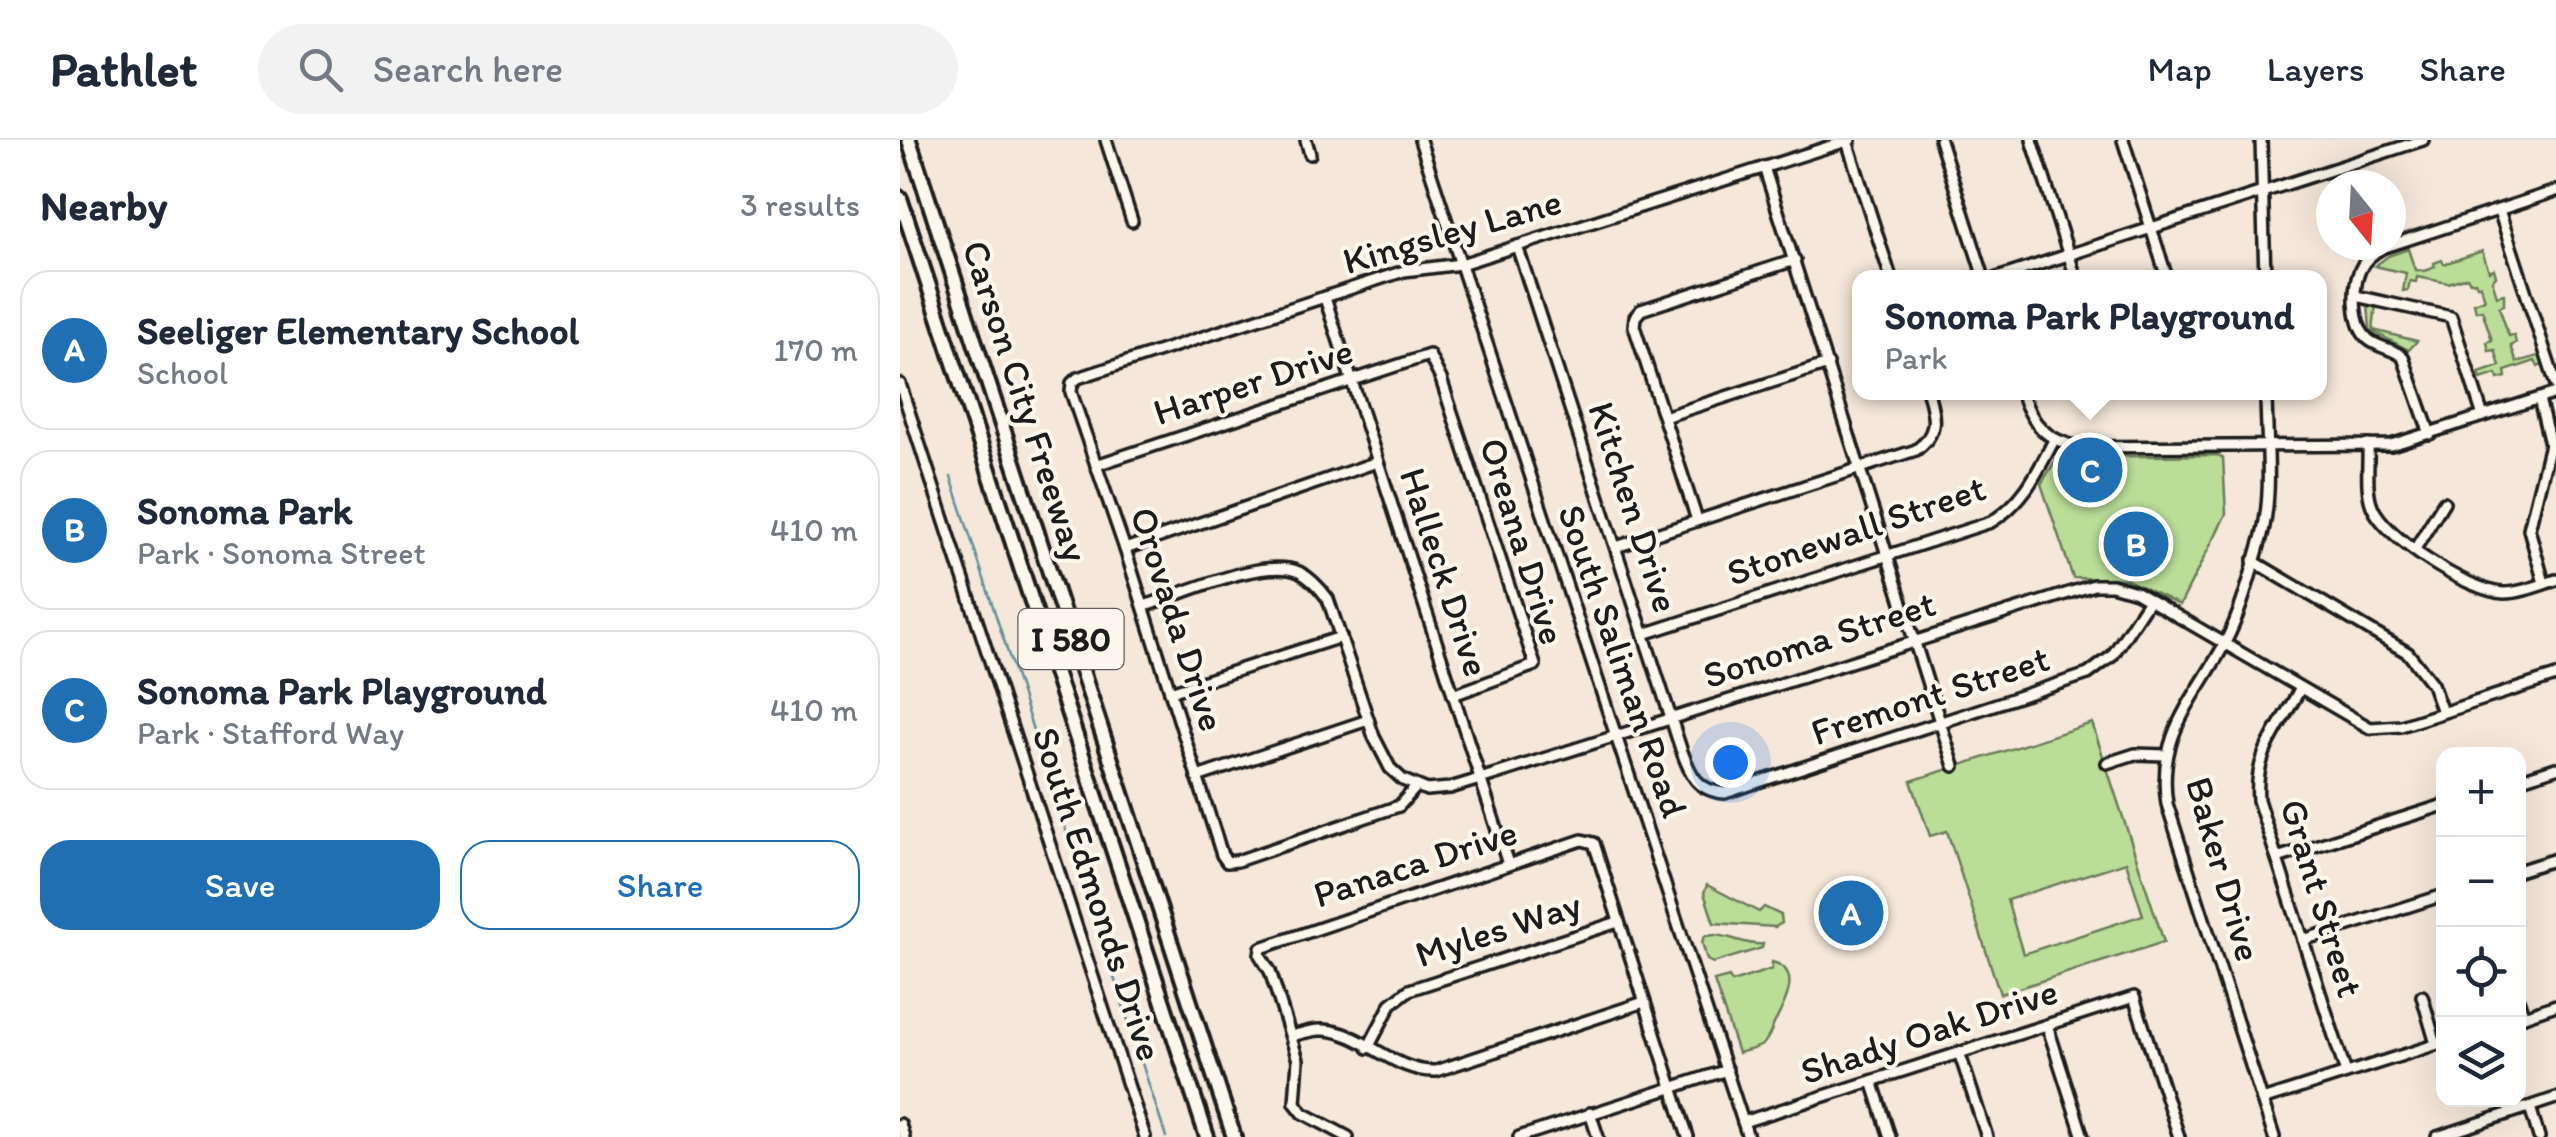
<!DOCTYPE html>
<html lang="en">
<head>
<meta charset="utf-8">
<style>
	:root { --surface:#fff; --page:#f2f2f3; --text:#1f2937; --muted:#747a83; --line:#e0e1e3; --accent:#1f6fb2 }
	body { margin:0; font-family:Itim,sans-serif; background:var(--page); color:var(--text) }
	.controls { position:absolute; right:30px; bottom:30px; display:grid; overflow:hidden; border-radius:20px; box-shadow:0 10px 40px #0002 }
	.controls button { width:90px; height:90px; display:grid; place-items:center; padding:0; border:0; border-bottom:2px solid var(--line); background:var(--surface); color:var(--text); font:50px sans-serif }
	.compass { position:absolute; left:1416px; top:30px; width:90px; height:90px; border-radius:50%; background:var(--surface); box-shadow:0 10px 40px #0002; rotate:162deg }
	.you { position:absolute; left:830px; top:622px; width:35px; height:35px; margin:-25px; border:8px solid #fff; border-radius:50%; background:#1a73e8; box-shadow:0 0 0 15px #1a73e833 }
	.badge { display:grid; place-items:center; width:65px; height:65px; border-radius:50%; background:var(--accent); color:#fff; font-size:32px; font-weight:700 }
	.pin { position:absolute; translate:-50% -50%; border:5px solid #fff; box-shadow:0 2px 10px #0006 }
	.popup { position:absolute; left:952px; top:130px; width:475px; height:130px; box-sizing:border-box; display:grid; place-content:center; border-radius:20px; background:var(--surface); filter:drop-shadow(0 2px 8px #0005); font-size:32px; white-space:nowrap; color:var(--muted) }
	.popup b { font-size:38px; color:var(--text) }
	.popup::after { content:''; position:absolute; left:50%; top:100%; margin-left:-20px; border:20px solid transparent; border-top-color:var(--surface) }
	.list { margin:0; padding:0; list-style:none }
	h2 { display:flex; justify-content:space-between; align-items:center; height:130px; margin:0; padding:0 40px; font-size:42px }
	h2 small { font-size:32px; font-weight:400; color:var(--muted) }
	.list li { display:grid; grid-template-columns:65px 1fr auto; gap:30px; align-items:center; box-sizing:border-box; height:160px; margin:0 20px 20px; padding:0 20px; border:2px solid var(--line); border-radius:30px }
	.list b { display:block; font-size:38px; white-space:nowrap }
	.list p { margin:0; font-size:32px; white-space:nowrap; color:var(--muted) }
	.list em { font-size:32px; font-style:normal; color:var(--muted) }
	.actions { display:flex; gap:20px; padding:30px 40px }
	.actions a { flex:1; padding:22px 0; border:2px solid var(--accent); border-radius:30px; text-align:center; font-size:35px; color:var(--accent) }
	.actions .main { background:var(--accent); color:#fff }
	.icon { flex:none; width:55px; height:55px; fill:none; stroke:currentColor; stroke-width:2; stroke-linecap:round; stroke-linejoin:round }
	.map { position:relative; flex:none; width:1656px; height:997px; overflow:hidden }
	header { display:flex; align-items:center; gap:60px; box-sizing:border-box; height:140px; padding:0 50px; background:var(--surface); border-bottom:2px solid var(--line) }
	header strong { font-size:48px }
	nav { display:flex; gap:55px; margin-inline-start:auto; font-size:35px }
	.search { width:700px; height:90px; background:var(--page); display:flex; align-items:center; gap:25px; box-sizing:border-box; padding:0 35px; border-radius:55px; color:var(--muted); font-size:38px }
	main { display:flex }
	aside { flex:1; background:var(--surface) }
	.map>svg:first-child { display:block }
	.green { fill:#badd97; stroke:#6b7c5a; stroke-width:2.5; fill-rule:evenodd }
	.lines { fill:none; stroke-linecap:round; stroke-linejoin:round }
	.stream { stroke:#63909d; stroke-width:2.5 }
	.minor-casing { stroke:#1c1c1c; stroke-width:16 }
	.highway-casing { stroke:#1c1c1c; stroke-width:20 }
	.minor { stroke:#fbf7ec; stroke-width:9 }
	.highway { stroke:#fbf7ec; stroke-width:12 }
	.labels { text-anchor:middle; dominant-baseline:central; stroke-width:8; stroke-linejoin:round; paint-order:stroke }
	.shield { fill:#fbf7ec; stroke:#5f5e5a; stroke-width:2.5 }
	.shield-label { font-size:35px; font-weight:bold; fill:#1c1c1c }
	.street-label { font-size:38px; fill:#1c1c1c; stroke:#fbf7ec }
</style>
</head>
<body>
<header>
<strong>Pathlet</strong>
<div class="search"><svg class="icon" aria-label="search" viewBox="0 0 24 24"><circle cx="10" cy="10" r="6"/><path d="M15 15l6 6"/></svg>Search here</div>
<nav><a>Map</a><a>Layers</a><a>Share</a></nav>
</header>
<main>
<aside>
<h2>Nearby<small>3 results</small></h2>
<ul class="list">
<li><span class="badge">A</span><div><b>Seeliger Elementary School</b><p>School</p></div><em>170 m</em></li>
<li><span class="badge">B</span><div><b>Sonoma Park</b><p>Park · Sonoma Street</p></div><em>410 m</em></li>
<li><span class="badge">C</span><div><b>Sonoma Park Playground</b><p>Park · Stafford Way</p></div><em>410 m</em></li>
</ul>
<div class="actions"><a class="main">Save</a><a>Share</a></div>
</aside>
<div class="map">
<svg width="1656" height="997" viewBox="0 0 1656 997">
	<rect width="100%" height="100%" fill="#f5e7da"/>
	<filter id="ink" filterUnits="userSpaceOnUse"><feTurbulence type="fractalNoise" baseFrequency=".01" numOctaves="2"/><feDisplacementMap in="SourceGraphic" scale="20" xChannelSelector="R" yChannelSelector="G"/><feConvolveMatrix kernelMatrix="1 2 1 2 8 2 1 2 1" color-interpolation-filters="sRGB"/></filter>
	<g filter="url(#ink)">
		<g class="green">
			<polygon points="1508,109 1515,130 1524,131 1535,127 1534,123 1542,120 1544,124 1582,111 1589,131 1594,129 1596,136 1592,140 1597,156 1604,154 1604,165 1599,167 1609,196 1614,195 1616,203 1611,206 1617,222 1642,215 1645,224 1638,227 1635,221 1605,231 1606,237 1598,239 1596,234 1581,239 1579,233 1600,226 1595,210 1589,211 1587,202 1592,200 1582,170 1576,171 1574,163 1585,159 1580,145 1577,145 1575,141 1570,142 1567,137 1548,143 1517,137 1516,142 1510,141 1508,150 1503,151 1506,133 1475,126 1488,116"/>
			<polygon points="1468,163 1476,164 1473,190 1517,201 1509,210 1470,190"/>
			<polygon points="1160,313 1176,317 1318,315 1323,318 1326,374 1280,465 1225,439 1173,438 1141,344"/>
			<path d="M 1192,583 L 1264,802 L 1100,854 L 1047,691 L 1030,696 L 1011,641 ZM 1226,722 L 1243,775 L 1123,814 L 1107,760 Z"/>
			<polygon points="807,745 859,772 864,767 881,775 882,783 875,787 814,783 804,753"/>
			<path d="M 815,795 C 832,796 847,806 863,804 L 862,808 L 813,823 L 807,820 L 802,802 L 805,796 Z"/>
			<path d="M 872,822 C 904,830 884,865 874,884 C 871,891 868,901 862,905 C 856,909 845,911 838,913 L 814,841 L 829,837 L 832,842 L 872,829 Z"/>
		</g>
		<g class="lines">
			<g class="stream">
				<polyline points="51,337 144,624"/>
				<polyline points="147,632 266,997"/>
			</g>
			<g class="minor-casing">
				<g id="minor">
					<polyline points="206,0 232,81"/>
					<polyline points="406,0 410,14"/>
					<polyline points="520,0 848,997"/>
					<polyline points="1040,0 1084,138"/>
					<polyline points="1132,0 1176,138"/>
					<polyline points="1223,0 1267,138"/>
					<polyline points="1361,0 1365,138"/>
					<polyline points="947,1 991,138"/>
					<polyline points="864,27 1054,626"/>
					<polyline points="1599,70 1656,245"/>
					<path d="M 617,106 L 781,609 C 790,633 796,651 825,653 L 1188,534 L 1212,516 L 1249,460"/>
					<polyline points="1097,138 1523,0"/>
					<polyline points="1456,156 1551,177 1583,276"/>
					<polyline points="425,158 608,724"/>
					<polyline points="0,244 245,997"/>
					<path d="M 1121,252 C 1132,284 1146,301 1180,307 L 1491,305 L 1656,253"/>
					<path d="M 1366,252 C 1366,300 1374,353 1361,399 C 1351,432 1342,470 1326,501 C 1296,559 1256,593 1267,664 L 1374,997"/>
					<polyline points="1639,259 1650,304 1629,389 1644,443"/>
					<polyline points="764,277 928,224"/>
					<path d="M 1530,294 L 1503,217 C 1493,208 1478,208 1468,199 C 1453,186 1452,148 1460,130 C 1464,120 1473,113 1482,108 L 1656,51"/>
					<path d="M 1468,305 C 1469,324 1465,348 1472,366 C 1484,398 1570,452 1604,453 C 1621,453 1640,445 1656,440"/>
					<polyline points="196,325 529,215 541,239 635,525 553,555"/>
					<polyline points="797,380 734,186 735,177 741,170 895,120"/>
					<path d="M 716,407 L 1016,310 C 1039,293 1035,277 1028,252"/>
					<polyline points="225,409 477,322"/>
					<polyline points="1515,409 1544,362"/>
					<polyline points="1353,421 1508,513 1532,544 1542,572"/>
					<path d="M 244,466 C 281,455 363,416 399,432 C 411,438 420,448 428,459 L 474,597 L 490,628 L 503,640 L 527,650 L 550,648 L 580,639 L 1194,445 L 1212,445 L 1236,452 L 1470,588 L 1501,586 L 1656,536"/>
					<path d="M 744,494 L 1091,382 C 1124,362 1137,333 1154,300"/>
					<path d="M 1400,549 C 1379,589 1354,612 1358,660 L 1446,933"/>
					<polyline points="270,552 441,497"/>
					<polyline points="1207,623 1235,614 1266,615"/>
					<polyline points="297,637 468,580"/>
					<polyline points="1618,640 1656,628"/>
					<polyline points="517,646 499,666 337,721 327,722 322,715 225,409 171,252 172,243 178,238 504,131 561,124 950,0"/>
					<polyline points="1377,718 1544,665"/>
					<polyline points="1618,731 1656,719"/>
					<polyline points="1403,800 1544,755"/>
					<polyline points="1522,856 1536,904"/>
					<polyline points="1618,860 1624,876"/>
					<polyline points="1618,878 1656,865"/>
					<polyline points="1147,885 1183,997"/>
					<path d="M 392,896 C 402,893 413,889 424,890 C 464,892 494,933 536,931 L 744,862"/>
					<polyline points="468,908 491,864 509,850 718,782"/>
					<polyline points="1059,912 1087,997"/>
					<polyline points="972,941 990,997"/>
					<polyline points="1362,960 1544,902"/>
					<polyline points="1630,967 1639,997"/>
					<polyline points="690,973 698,997"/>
					<polyline points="843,982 1234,857 1279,997"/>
					<polyline points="0,984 4,997"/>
					<polyline points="448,997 403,973 395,963 398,920 370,831 360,815 361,808 682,700 694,703 788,997"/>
					<polyline points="619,997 827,930"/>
					<polyline points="1537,997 1656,958"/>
				</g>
			</g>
			<g class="highway-casing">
				<g id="highway">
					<polyline points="9,0 334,997"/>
					<polyline points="0,58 307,997"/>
				</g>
			</g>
			<use href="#minor" class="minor"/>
			<use href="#highway" class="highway"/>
		</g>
	</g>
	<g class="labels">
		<rect class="shield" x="118.5" y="469" width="105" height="60" rx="8"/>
		<g class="shield-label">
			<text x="171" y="499">I 580</text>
		</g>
		<g class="street-label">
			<text transform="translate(552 91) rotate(-16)">Kingsley Lane</text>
			<text transform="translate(353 241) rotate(-18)">Harper Drive</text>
			<text transform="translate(126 261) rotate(72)">Carson City Freeway</text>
			<text transform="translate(734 367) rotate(72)">Kitchen Drive</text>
			<text transform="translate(956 390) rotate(-19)">Stonewall Street</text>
			<text transform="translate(623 401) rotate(73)">Oreana Drive</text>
			<text transform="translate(545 432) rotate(72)">Halleck Drive</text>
			<text transform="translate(278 479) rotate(72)">Orovada Drive</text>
			<text transform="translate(919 499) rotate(-18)">Sonoma Street</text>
			<text transform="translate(723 521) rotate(71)">South Saliman Road</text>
			<text transform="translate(1030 555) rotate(-18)">Fremont Street</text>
			<text transform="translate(515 723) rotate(-18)">Panaca Drive</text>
			<text transform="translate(1324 729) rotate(74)">Baker Drive</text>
			<text transform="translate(198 754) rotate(72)">South Edmonds Drive</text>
			<text transform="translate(1422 758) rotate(73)">Grant Street</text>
			<text transform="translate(598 789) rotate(-18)">Myles Way</text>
			<text transform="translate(1029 891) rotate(-18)">Shady Oak Drive</text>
		</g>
	</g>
</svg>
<div class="controls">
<button>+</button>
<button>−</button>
<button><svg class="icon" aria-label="locate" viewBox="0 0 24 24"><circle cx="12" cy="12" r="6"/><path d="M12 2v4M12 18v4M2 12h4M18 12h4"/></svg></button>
<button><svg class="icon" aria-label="layers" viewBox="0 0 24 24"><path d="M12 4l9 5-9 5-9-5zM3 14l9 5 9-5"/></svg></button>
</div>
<svg class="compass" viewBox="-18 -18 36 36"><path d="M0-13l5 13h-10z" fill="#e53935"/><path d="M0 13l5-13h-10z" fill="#747a83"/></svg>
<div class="you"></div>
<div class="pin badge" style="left:951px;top:773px">A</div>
<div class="pin badge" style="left:1236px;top:404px">B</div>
<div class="pin badge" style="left:1190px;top:330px">C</div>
<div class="popup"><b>Sonoma Park Playground</b>Park</div>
</div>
</main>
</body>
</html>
